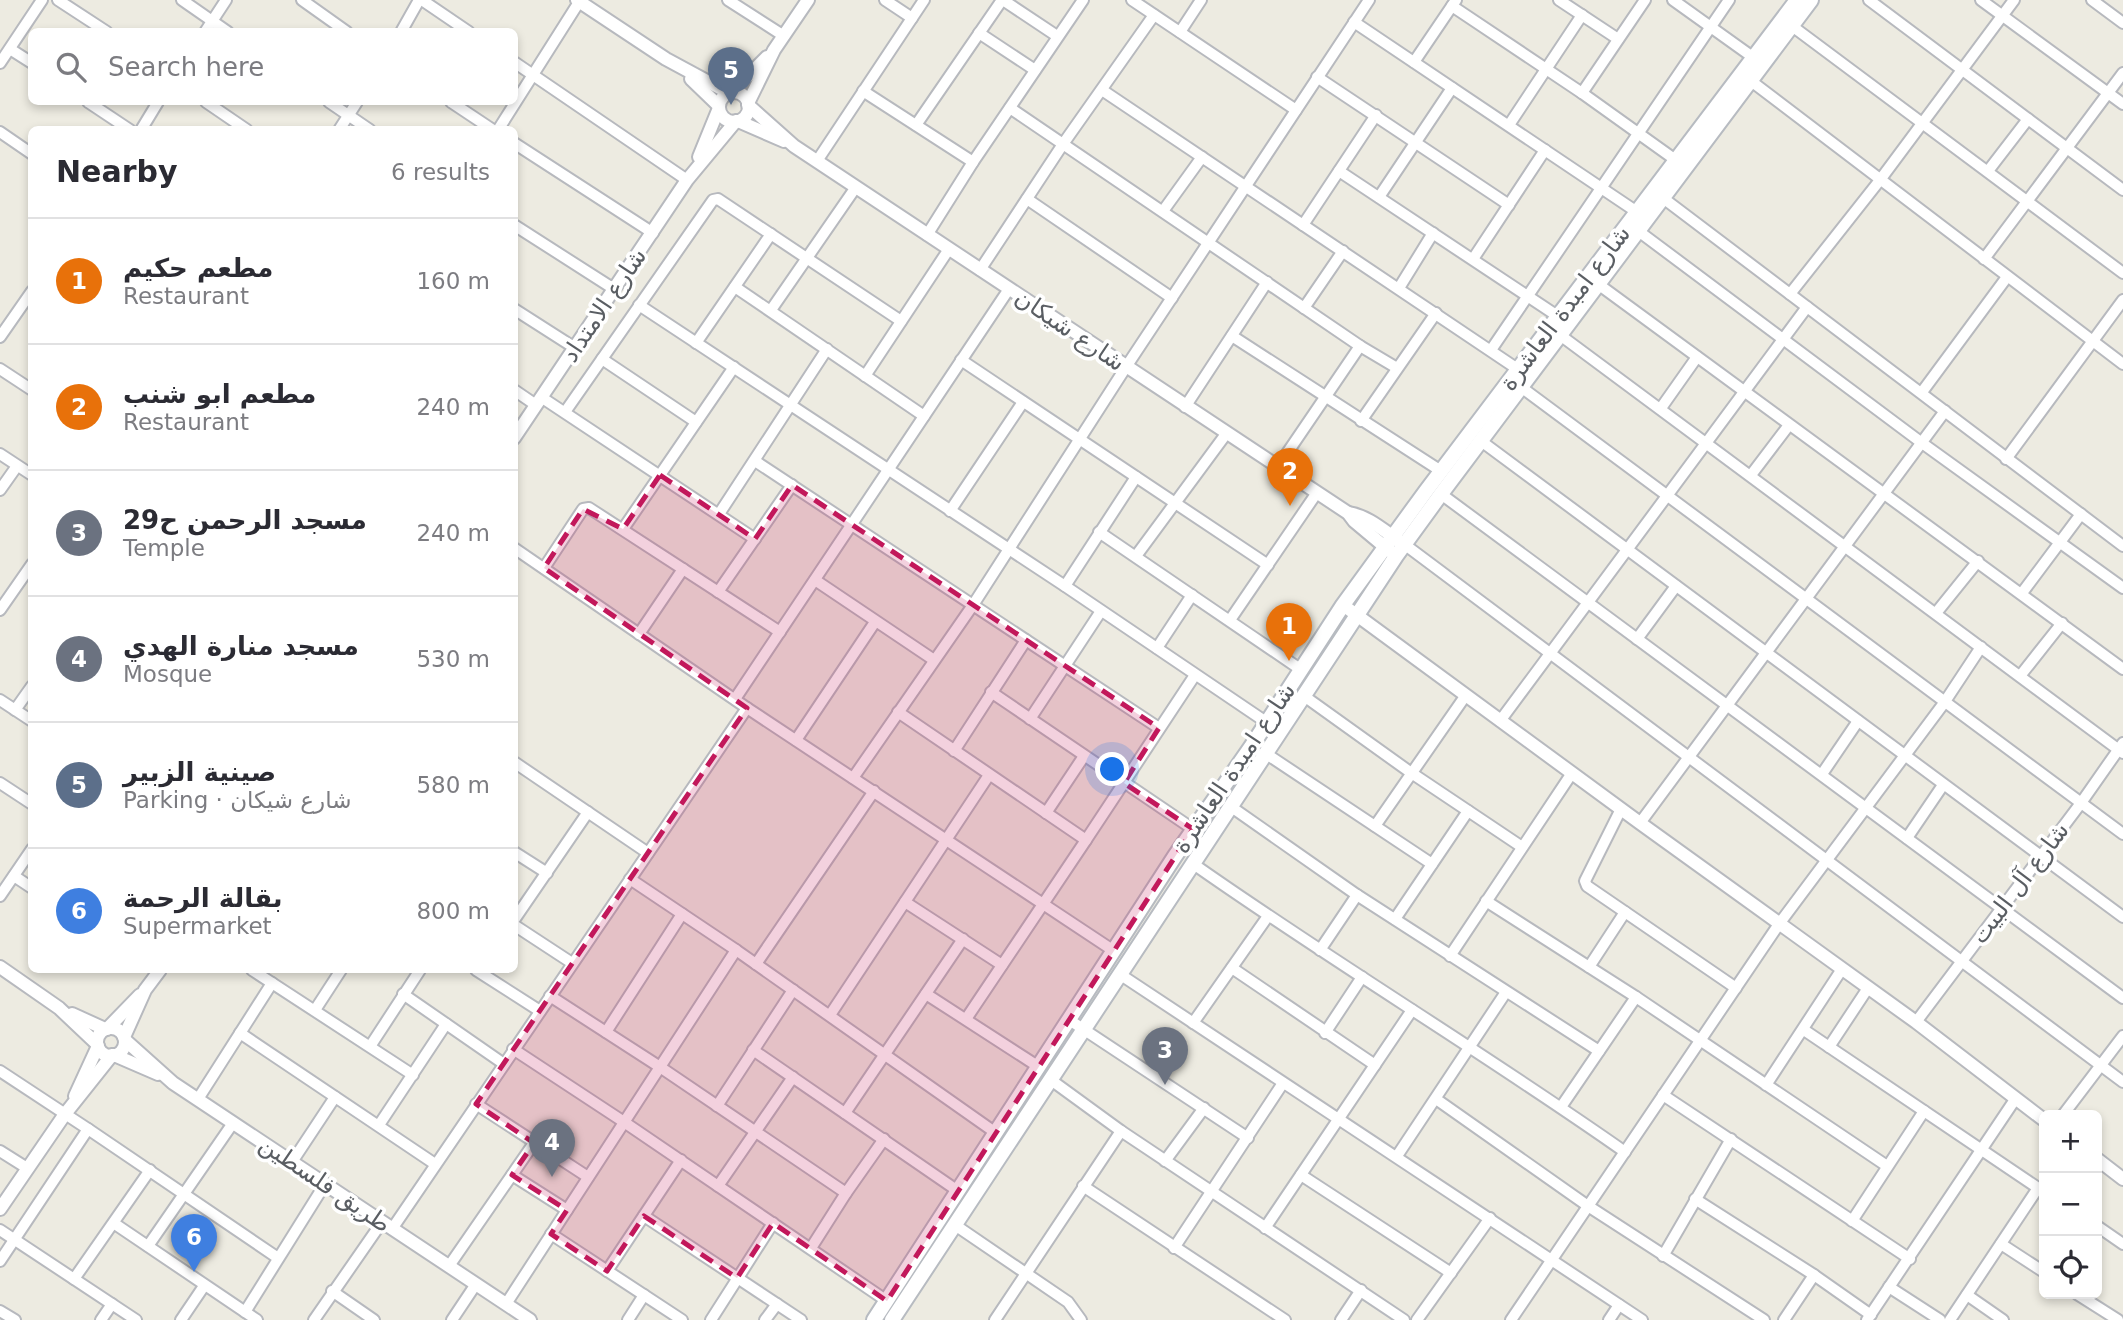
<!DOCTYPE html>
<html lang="en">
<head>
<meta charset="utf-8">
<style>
	:root { --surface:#fff; --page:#f7f7f7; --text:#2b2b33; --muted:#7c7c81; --line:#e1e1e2; --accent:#ed3d27 }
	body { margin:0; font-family:"DejaVu Sans",Vazirmatn,sans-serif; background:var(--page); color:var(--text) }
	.controls { position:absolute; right:21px; bottom:21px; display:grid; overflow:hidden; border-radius:10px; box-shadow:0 4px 10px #0003 }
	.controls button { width:63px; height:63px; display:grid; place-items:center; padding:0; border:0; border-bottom:2px solid var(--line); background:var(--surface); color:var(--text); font:35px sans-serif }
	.you { position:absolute; left:1113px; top:770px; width:24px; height:24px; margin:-18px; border:5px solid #fff; border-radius:50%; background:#1a73e8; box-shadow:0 0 0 10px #1a73e833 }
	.badge { display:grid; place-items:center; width:46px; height:46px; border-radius:50%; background:var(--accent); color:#fff; font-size:23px; font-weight:700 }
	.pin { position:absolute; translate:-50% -58px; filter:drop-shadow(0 2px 4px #0008) }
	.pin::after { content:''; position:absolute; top:37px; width:24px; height:21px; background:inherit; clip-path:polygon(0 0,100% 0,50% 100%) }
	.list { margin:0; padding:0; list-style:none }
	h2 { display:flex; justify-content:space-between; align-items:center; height:91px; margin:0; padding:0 28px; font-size:30px }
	h2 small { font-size:23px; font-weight:400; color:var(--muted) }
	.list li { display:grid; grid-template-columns:46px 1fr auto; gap:21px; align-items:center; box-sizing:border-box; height:126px; padding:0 28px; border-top:2px solid var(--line) }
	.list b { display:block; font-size:26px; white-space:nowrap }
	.list p { margin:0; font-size:23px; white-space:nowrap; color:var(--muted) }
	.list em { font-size:23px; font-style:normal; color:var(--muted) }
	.icon { flex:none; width:38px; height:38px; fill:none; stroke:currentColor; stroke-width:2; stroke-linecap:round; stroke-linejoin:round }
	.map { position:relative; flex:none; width:2123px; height:1320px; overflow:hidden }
	.search { position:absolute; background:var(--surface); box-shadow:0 4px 10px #0003; left:28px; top:28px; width:490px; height:77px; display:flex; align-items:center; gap:18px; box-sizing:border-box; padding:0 24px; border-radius:10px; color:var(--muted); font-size:26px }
	.panel { position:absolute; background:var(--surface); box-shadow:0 4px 10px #0003; left:28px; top:126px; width:490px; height:847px; border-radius:10px }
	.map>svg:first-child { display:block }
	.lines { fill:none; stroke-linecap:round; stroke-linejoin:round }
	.minor-casing { stroke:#b7b9be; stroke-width:14 }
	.tertiary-casing { stroke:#b7b9be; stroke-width:16 }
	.secondary-casing { stroke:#b7bbc1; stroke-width:18 }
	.minor { stroke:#fff; stroke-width:10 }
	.tertiary { stroke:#fff; stroke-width:12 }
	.secondary { stroke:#fff; stroke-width:14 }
	.marked { fill:#c2185b; fill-opacity:0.2; stroke:#c2185b; stroke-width:5; stroke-dasharray:14 9; stroke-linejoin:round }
	.labels { text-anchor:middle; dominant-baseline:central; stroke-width:7; stroke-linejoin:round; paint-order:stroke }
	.street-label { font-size:24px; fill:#5a5e63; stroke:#fff }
</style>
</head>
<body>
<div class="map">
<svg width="2123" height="1320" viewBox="0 0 2123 1320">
	<rect width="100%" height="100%" fill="#edebe1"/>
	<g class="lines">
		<g class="minor-casing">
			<g id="minor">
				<polyline points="58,0 107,32"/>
				<polyline points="182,0 228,32"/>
				<polyline points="302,0 347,32"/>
				<polyline points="422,0 469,32"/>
				<polyline points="728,0 784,36"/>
				<polyline points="885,0 912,18"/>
				<polyline points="1003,0 1057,36"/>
				<polyline points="1132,0 1296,110"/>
				<polyline points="1559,0 1618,39"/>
				<polyline points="1673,0 1754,58"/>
				<polyline points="1869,0 2123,190"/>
				<polyline points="1981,0 2123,104"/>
				<polyline points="2092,0 2123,23"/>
				<polyline points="1452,6 1582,93 1677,161"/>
				<polyline points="1354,22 1637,212"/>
				<polyline points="1792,26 2123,273"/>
				<polyline points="205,32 226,0"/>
				<polyline points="401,32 419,0"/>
				<polyline points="1180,32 1201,0"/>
				<polyline points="979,33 1035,70"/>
				<polyline points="10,49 32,63"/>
				<polyline points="514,62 687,180"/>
				<polyline points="1414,62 1456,0"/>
				<polyline points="0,63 42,0"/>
				<polyline points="1317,77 1509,205"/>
				<polyline points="1751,81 2123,364"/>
				<polyline points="1102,90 1519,370"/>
				<polyline points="863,91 973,162"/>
				<polyline points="1582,93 1645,0"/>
				<polyline points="88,102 130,130"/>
				<polyline points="206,102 247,130"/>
				<polyline points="329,102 370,130"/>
				<polyline points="451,102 493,130"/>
				<polyline points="1010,108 1360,346 1397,368"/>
				<polyline points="916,125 1002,0"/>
				<polyline points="1509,125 1582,15"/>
				<polyline points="141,130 158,102"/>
				<polyline points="339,130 357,102"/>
				<polyline points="498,130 579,2"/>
				<polyline points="0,132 32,154"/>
				<polyline points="514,143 653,233"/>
				<polyline points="817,161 924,0"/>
				<polyline points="1339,171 1559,317"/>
				<polyline points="1988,171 2028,119"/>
				<polyline points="1379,197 1452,88"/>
				<polyline points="1663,198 2123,546"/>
				<polyline points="1027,199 1172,298"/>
				<polyline points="1163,211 1202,157"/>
				<polyline points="514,225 614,289"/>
				<polyline points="1303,225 1376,115"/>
				<polyline points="1637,230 1922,443 2123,588"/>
				<polyline points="927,235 973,162 1083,0"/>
				<polyline points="1473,259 1545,150"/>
				<polyline points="1984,259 2123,73"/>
				<polyline points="980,270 1063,144 1154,15"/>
				<polyline points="1598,284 2123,669"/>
				<polyline points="735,287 924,416"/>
				<polyline points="1399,288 1433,233"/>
				<polyline points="1790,294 1880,180 2014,0"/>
				<polyline points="639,305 1065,586 1266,722"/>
				<polyline points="1304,308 1343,251"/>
				<polyline points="514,309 575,348"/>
				<polyline points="771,310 856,187"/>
				<polyline points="1560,335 2123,753"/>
				<polyline points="1232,336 1441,471"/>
				<polyline points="0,337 32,291"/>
				<polyline points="696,343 771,234"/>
				<polyline points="1491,350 1729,0"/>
				<polyline points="602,359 696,422"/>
				<polyline points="961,360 1268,565"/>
				<polyline points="0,369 32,390"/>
				<polyline points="865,376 949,249"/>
				<polyline points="1521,387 2123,834"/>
				<polyline points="514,390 536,405"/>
				<polyline points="1922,392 2007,277"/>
				<polyline points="541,397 755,539"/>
				<polyline points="1185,407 1267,282"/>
				<polyline points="1661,408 1697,357"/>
				<polyline points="565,412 713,200 718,199 901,321"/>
				<polyline points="1361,421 1436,313"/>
				<polyline points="1481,441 2123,917"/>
				<polyline points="0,454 32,475"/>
				<polyline points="2006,459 2123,300"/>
				<polyline points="755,461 1159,728"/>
				<polyline points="1277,468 1360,346"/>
				<polyline points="1751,475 1789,425"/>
				<polyline points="0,490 17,466"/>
				<polyline points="1441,494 2123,998"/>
				<polyline points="950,511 1023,402"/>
				<polyline points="719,514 827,349"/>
				<polyline points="623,529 734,367"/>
				<polyline points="1099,532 1300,669"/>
				<polyline points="1404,544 2123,1082"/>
				<polyline points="514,548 747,708 1114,951"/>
				<polyline points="1136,556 1226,434"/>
				<polyline points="544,568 583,509 589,508 780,632"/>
				<polyline points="815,580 934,660"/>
				<polyline points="1065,586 1136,477"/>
				<polyline points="718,592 792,485"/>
				<polyline points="2022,593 2081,514"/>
				<polyline points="0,610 32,564"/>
				<polyline points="1936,613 1978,561"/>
				<polyline points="1230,620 1316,494"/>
				<polyline points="639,634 683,569"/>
				<polyline points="1637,639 1676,586"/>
				<polyline points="1157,648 1192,595"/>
				<polyline points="2020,676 2062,623"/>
				<polyline points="991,692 1193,829"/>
				<polyline points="1304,696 1410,772 1522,847"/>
				<polyline points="735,699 1009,289"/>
				<polyline points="0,700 32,721"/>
				<polyline points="15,710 32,686"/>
				<polyline points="898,712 1086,840 966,1019"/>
				<polyline points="1030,719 1101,611"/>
				<polyline points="1500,721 1807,307"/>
				<polyline points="796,740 875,622"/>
				<polyline points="954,751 1026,640"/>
				<polyline points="1265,753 1432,864"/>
				<polyline points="514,762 648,853"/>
				<polyline points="1822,774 1858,721"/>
				<polyline points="853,778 973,605 1126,367 1369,0"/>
				<polyline points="0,783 32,804"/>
				<polyline points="1230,806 1357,895 1599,1051"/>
				<polyline points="1621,809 1585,881 1587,886 1736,988"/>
				<polyline points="1046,813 1084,756"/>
				<polyline points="1640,823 1945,411"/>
				<polyline points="1375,826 1466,695"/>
				<polyline points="1907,838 1943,785"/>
				<polyline points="1086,840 1195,675"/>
				<polyline points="514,852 547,873"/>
				<path d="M 1192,863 C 1334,963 1483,1052 1625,1152"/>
				<polyline points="14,876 32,888"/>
				<polyline points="630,879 736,950 996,1133"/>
				<polyline points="0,896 32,849"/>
				<polyline points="1486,901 1636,997 1887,1166"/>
				<polyline points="905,902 1002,965"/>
				<polyline points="1395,919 1468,811"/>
				<polyline points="514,920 588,812"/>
				<polyline points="514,925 572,963"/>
				<polyline points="1320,950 1357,895"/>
				<polyline points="1450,956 1572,773"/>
				<polyline points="756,964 874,791"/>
				<polyline points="1589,967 1625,912"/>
				<polyline points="1232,968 1375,1065"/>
				<polyline points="252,970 413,1075"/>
				<polyline points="476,970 540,1011"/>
				<polyline points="1121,975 1642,1320"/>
				<polyline points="403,994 504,1064"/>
				<polyline points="926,994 1039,1067"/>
				<polyline points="550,996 660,1067 846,1193"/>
				<polyline points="315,1010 341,970"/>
				<polyline points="830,1015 989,775"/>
				<polyline points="1068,1019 1248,1138"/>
				<polyline points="1916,1022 2081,803 2123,743"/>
				<polyline points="1193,1023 1268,916"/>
				<polyline points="1804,1030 2044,1192"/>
				<polyline points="606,1032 682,914"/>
				<polyline points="240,1033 435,1164"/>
				<polyline points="1325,1033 1362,977"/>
				<polyline points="371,1045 420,970"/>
				<polyline points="1829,1047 1868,988"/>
				<polyline points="513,1049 624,1122 887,1301"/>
				<polyline points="753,1050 958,1191"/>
				<polyline points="0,1071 88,1129 0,1261"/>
				<polyline points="1051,1080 1121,1131 1404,1320"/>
				<polyline points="1766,1085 1842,969"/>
				<polyline points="1663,1095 1910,1259"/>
				<polyline points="198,1099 272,983"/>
				<polyline points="1436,1099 1588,1206 1764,1320"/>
				<polyline points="476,1104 588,1177"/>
				<polyline points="717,1106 793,990"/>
				<polyline points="1561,1107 1636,997"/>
				<polyline points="845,1113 963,939"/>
				<polyline points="2063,1115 2123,1036"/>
				<polyline points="379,1125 446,1024"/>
				<polyline points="88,1129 278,1258"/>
				<polyline points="0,1151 27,1168"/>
				<polyline points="1397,1156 1506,992"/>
				<polyline points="1165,1161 1204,1108"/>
				<polyline points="292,1162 335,1097"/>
				<polyline points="512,1175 567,1210"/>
				<polyline points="1301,1175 1451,1273"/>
				<polyline points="718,1186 793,1077"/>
				<polyline points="1083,1186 1285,1320"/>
				<polyline points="1695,1199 1814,1275 1871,1315"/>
				<polyline points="644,1216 801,1320"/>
				<polyline points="1852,1221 1924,1111"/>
				<polyline points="115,1224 257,1320"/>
				<polyline points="955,1225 1068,1302 1081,1320"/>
				<polyline points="2097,1226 2123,1244"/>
				<polyline points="1265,1228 1412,1010"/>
				<polyline points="392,1229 747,708"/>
				<polyline points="0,1230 136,1320"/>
				<polyline points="551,1234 682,1320"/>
				<polyline points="2001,1244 2044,1272"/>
				<polyline points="148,1246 233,1123"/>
				<polyline points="811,1248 846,1193 884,1139"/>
				<polyline points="1174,1248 1283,1083"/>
				<polyline points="1663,1256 1731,1139"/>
				<polyline points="449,1266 534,1143"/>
				<polyline points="607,1271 681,1160"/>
				<polyline points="74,1279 150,1170"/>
				<polyline points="1889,1287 1940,1320"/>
				<polyline points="332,1291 374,1320"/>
				<polyline points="2077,1294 2118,1320"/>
				<polyline points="1967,1295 2003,1320"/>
				<polyline points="506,1304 736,950"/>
				<polyline points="0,1311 15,1320"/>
				<polyline points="245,1312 325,1184"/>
				<polyline points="101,1320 112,1304"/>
				<polyline points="181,1320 204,1286"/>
				<polyline points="314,1320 382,1222"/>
				<polyline points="452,1320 476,1284"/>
				<polyline points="628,1320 644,1295"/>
				<polyline points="711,1320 773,1223"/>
				<polyline points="765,1320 777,1304"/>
				<polyline points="995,1320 1121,1131"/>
				<polyline points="1341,1320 1361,1290"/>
				<polyline points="1417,1320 1490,1218"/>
				<polyline points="1511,1320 1779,924 1944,703 1981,647"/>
				<polyline points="1609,1320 1619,1305"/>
				<polyline points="1784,1320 1814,1275"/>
				<polyline points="1867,1320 2016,1098"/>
				<polyline points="1950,1320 2038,1188"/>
			</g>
		</g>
		<g class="tertiary-casing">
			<g id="tertiary">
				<polyline points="577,0 666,59 729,93"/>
				<polyline points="691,79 719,106"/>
				<circle cx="734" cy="107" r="15"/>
				<polyline points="731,93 767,57"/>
				<polyline points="748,103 774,50 808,0"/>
				<polyline points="748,105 794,146 1348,513 1354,521 1391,552"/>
				<polyline points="738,121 784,141"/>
				<polyline points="699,157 719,108"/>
				<polyline points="514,438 687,180 736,121"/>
				<path d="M 1348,513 C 1368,516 1383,530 1399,541"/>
				<polyline points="1343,605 1640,823 1916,1022 2044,1120"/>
				<polyline points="0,967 59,1008 97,1044"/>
				<polyline points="72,1014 105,1029"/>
				<circle cx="111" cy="1042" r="14"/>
				<polyline points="107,1029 140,995"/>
				<polyline points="124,1037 145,990 160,970"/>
				<polyline points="125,1040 173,1083 530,1320"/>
				<polyline points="114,1055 158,1074"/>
				<polyline points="75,1096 98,1046"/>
				<polyline points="2097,1159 2123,1179"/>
				<polyline points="0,1209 65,1114 112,1055"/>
			</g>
		</g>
		<g class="secondary-casing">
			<g id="secondary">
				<polyline points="874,1320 1175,856 1251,747 1343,605 1426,491 1797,0"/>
				<polyline points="892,1320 1396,556 1441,494 1811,0"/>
			</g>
		</g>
		<use href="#minor" class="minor"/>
		<use href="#tertiary" class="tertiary"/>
		<use href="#secondary" class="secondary"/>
	</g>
	<path class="marked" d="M 660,475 L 755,539 L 792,485 L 1159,728 L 1124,783 L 1193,829 L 887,1301 L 773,1223 L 737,1278 L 644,1216 L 607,1271 L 551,1234 L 567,1210 L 512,1175 L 534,1143 L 476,1104 L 747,708 L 544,568 L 583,509 L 623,529 Z"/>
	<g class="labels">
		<g class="street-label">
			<text transform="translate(604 305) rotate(-56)">شارع الامتداد</text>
			<text transform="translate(1565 308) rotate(-53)">شارع امبدة العاشرة</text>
			<text transform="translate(1070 330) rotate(34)">شارع شيكان</text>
			<text transform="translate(1234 768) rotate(-56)">شارع امبدة العاشرة</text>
			<text transform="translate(2020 883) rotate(-53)">شارع آل البيت</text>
			<text transform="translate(325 1184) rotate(34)">طريق فلسطين</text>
		</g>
	</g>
</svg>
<div class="controls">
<button>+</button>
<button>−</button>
<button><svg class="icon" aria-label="locate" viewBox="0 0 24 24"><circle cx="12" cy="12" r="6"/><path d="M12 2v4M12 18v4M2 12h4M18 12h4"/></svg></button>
</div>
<div class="you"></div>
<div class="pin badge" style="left:1289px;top:661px;background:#e8710a">1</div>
<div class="pin badge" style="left:1290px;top:506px;background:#e8710a">2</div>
<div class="pin badge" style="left:1165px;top:1085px;background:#6b7280">3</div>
<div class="pin badge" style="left:552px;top:1177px;background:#6b7280">4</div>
<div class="pin badge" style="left:731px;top:105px;background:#5c6f8a">5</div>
<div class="pin badge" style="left:194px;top:1272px;background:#3f7fe0">6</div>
<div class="search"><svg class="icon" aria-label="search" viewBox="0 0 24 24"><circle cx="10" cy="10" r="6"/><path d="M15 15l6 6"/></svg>Search here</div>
<section class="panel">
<h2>Nearby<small>6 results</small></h2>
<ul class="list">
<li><span class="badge" style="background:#e8710a">1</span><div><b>مطعم حكيم</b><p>Restaurant</p></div><em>160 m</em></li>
<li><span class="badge" style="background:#e8710a">2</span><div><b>مطعم ابو شنب</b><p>Restaurant</p></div><em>240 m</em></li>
<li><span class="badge" style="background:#6b7280">3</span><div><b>مسجد الرحمن ح29</b><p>Temple</p></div><em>240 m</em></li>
<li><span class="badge" style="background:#6b7280">4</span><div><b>مسجد منارة الهدي</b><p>Mosque</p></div><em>530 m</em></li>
<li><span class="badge" style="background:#5c6f8a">5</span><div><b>صينية الزبير</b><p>Parking · شارع شيكان</p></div><em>580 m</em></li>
<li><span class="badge" style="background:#3f7fe0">6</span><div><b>بقالة الرحمة</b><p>Supermarket</p></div><em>800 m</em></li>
</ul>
</section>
</div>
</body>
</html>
